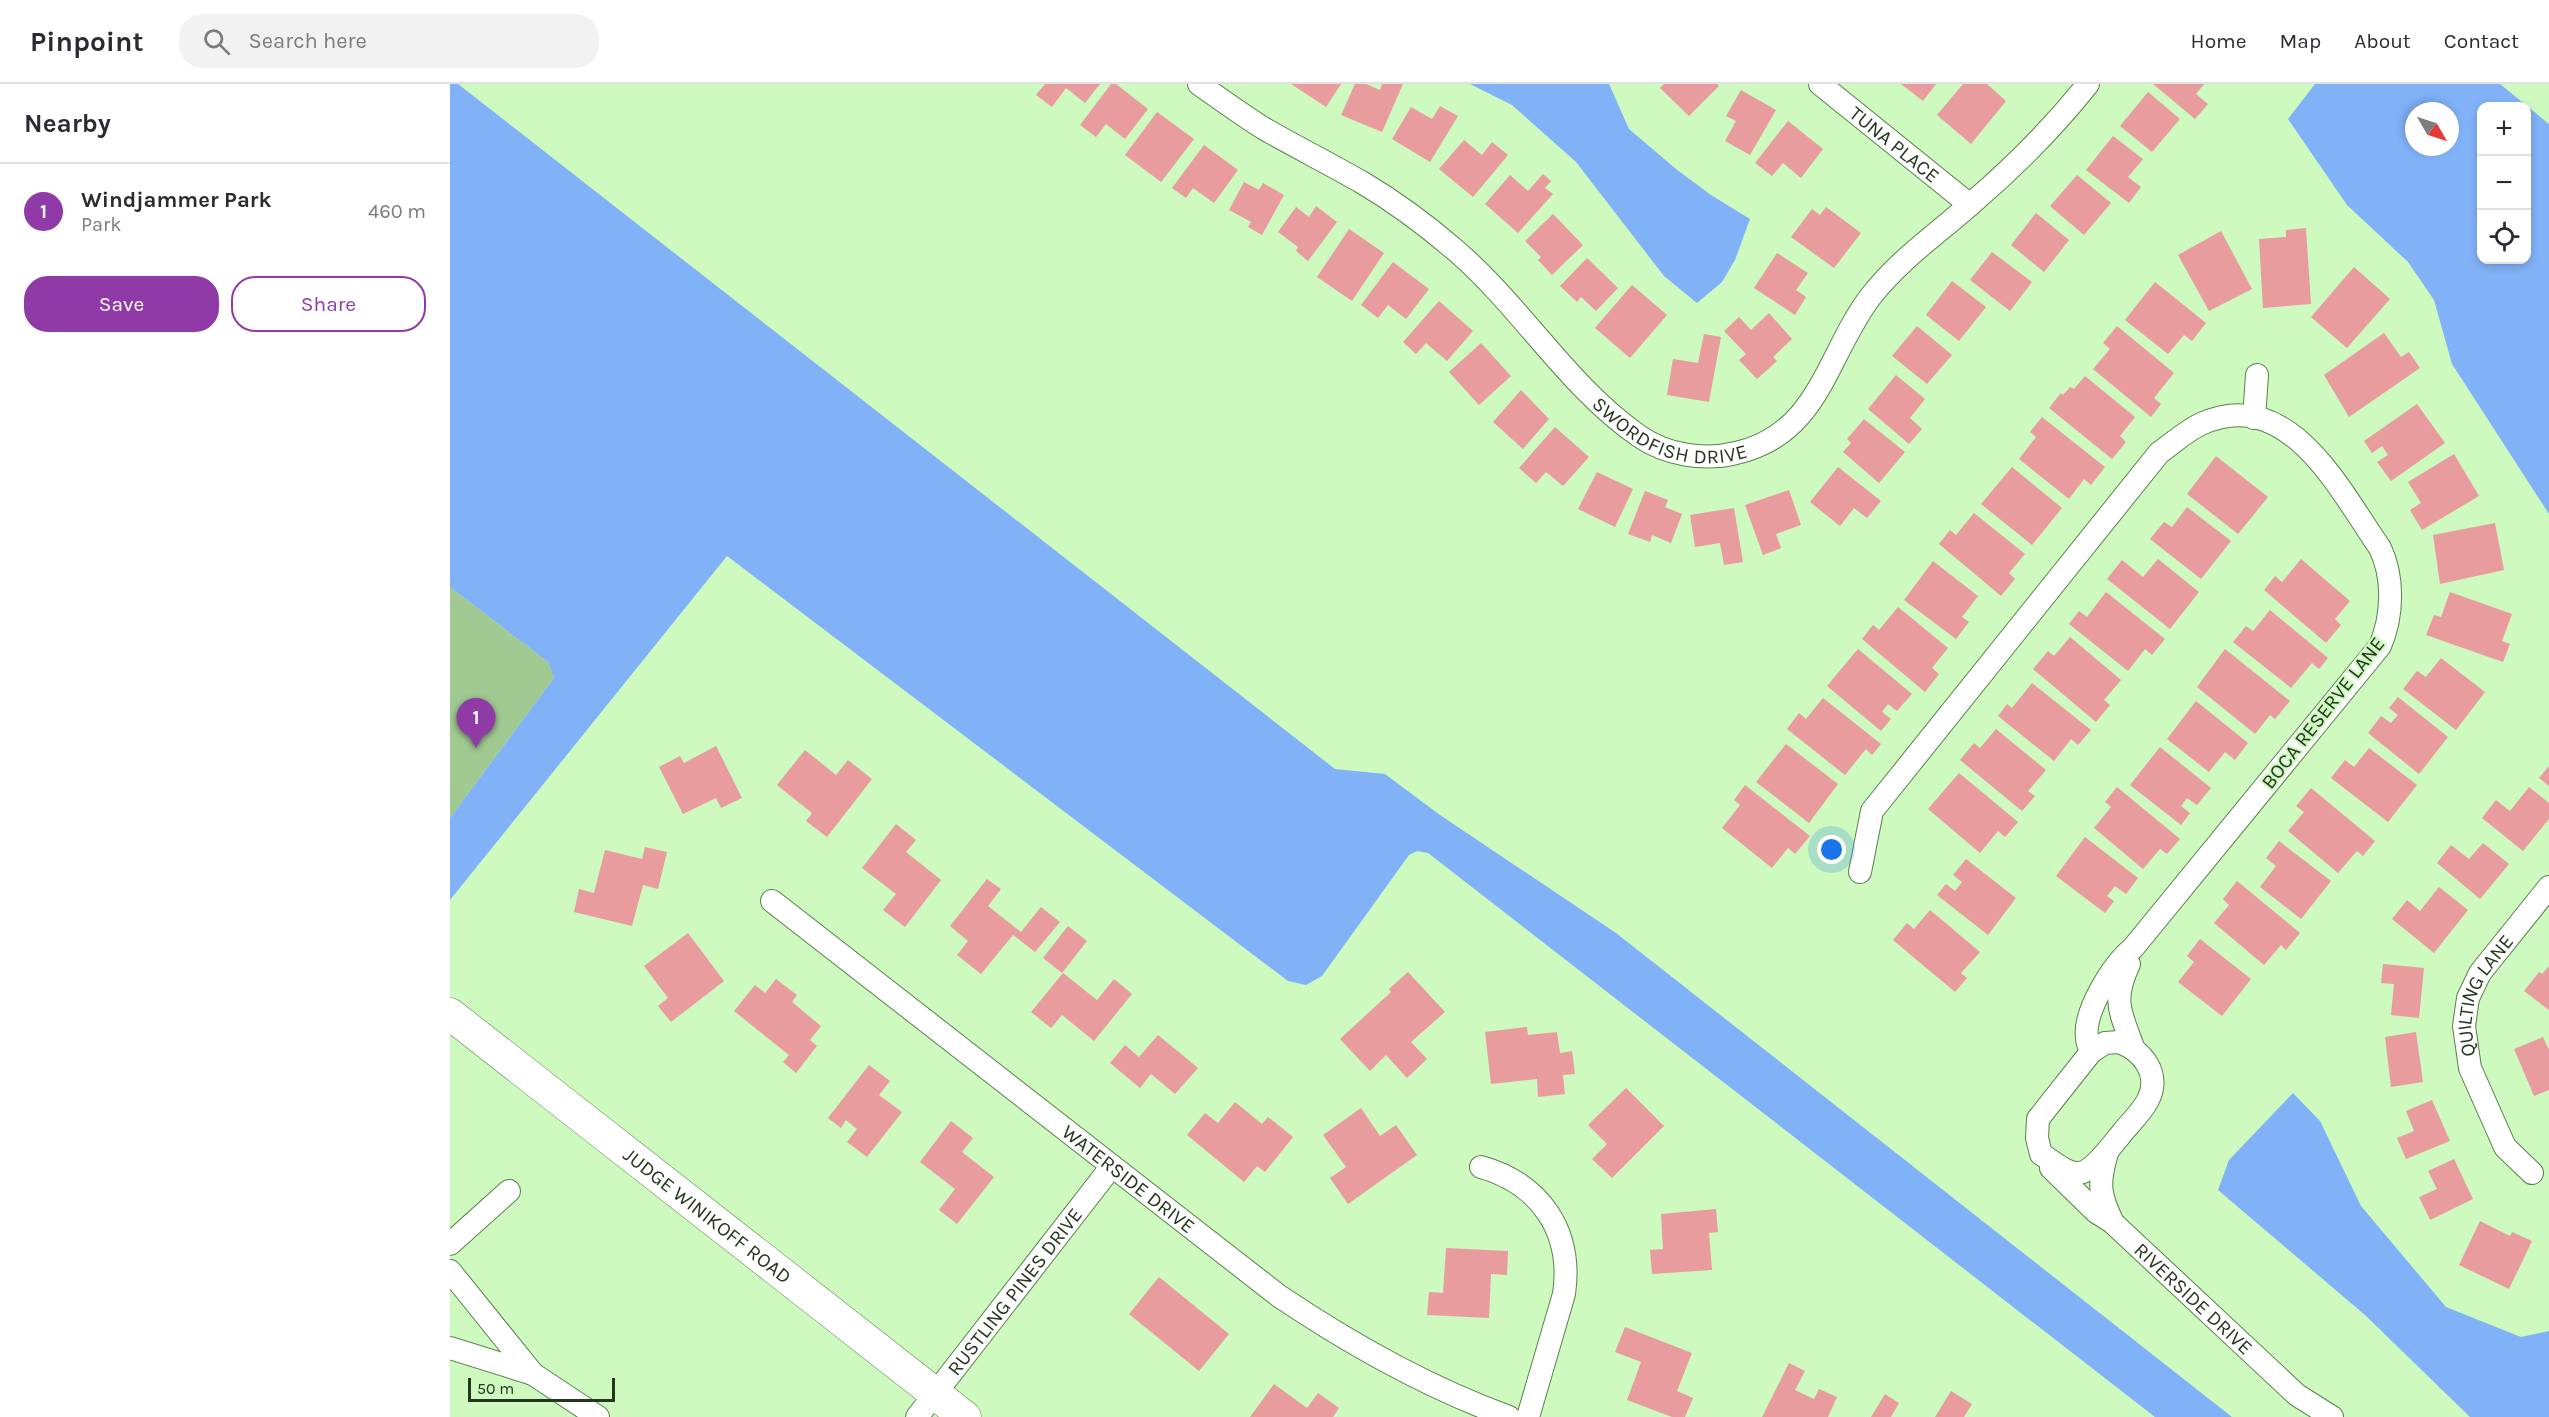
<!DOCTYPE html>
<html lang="en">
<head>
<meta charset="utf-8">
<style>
	:root { --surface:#fff; --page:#f2f2f3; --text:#2b2b33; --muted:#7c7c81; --line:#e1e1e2; --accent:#8f3aa7 }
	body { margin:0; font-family:Karla,sans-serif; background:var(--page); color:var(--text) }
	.controls { position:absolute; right:18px; top:18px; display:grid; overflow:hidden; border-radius:12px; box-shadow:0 3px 9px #0003 }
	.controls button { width:54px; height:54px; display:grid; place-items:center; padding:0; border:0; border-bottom:2px solid var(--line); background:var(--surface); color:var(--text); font:30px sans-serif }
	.compass { position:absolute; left:1955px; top:18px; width:54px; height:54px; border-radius:50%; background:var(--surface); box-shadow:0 3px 9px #0003; rotate:129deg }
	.scale { position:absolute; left:18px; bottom:15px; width:147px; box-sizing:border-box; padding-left:6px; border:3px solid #25361f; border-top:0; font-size:16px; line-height:21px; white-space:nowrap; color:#25361f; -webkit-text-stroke:4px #cef9bf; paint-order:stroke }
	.you { position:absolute; left:1382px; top:766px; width:21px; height:21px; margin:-15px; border:4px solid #fff; border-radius:50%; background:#1a73e8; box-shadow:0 0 0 9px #1a73e833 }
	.badge { display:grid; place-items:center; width:39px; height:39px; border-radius:50%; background:var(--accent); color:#fff; font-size:20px; font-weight:700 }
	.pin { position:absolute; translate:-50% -50px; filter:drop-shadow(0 2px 3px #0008) }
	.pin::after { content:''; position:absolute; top:32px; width:21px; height:18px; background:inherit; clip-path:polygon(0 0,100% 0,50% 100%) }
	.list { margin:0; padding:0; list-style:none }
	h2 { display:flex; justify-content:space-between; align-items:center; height:78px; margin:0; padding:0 24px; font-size:26px }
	h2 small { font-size:20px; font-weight:400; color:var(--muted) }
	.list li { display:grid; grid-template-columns:39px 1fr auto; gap:18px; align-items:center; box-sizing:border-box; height:96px; padding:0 24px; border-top:2px solid var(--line) }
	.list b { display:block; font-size:22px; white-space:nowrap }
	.list p { margin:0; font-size:20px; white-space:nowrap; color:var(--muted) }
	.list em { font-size:20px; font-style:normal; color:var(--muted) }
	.actions { display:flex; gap:12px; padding:18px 24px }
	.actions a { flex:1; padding:14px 0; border:2px solid var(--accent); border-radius:24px; text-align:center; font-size:21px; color:var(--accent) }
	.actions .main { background:var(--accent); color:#fff }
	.icon { flex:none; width:33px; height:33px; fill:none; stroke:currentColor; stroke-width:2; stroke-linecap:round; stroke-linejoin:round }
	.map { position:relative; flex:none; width:2099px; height:1333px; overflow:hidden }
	header { display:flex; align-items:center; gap:36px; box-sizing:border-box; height:84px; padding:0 30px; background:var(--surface); border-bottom:2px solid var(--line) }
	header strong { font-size:28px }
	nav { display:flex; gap:33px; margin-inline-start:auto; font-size:21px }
	.search { width:420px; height:54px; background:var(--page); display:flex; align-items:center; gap:15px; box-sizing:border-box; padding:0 21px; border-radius:24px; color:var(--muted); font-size:22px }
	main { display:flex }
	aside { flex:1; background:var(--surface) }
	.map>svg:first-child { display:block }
	.green { fill:#a0ca92 }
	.water { fill:#81b2f8; fill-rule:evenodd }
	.building { fill:#e89c9e }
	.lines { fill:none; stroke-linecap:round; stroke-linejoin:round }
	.street-casing { stroke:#59814c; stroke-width:24 }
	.secondary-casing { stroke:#59814c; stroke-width:33 }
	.street { stroke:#fff; stroke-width:22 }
	.secondary { stroke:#fff; stroke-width:32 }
	.labels { text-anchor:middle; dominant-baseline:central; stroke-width:4.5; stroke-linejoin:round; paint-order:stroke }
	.street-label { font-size:20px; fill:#25361f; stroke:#cef9bf }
</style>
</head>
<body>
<header>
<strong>Pinpoint</strong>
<div class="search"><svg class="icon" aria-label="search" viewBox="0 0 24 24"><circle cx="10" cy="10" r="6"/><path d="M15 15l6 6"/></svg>Search here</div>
<nav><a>Home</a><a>Map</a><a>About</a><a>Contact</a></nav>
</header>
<main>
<aside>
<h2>Nearby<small></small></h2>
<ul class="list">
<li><span class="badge">1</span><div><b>Windjammer Park</b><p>Park</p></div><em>460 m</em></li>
</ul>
<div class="actions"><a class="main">Save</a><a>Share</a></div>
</aside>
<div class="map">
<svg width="2099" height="1333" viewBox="0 0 2099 1333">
	<rect width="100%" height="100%" fill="#cef9bf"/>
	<polygon class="green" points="0,503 98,578 104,594 0,734"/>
	<g class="water">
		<polygon points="0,0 8,0 885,685 935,690 990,731 1166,849 1782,1333 1705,1333 978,769 967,767 959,771 872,892 856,901 838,897 277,472 0,816 0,734 104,594 98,578 0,503"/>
		<polygon points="1020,0 1159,0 1179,45 1226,85 1261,111 1300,135 1285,176 1272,198 1247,219 1214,192 1126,78 1062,21"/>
		<path d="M 1865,0 L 2050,0 L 2099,40 L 2099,430 L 2002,280 L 1984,216 L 1958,178 L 1897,121 L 1838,35 ZM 2076,22 L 2076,176 L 2032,176 L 2032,22 ZM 1964,27 L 2000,27 L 2000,63 L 1964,63 Z"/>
		<polygon points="1843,1009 1870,1037 1911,1122 1996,1223 2071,1253 2099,1247 2099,1333 2020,1333 1915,1231 1768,1106 1779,1076"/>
	</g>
	<g class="building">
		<polygon points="595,0 650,0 635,19 616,4 602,23 586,11"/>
		<polygon points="661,0 666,0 698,25 675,55 656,40 646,53 630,41"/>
		<polygon points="841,0 891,0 876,23"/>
		<polygon points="905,0 916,0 930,6 932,0 953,0 932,48 891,31"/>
		<polygon points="1214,0 1267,0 1269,2 1239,32 1210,4"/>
		<polygon points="1451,0 1486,0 1473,17"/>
		<polygon points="1513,0 1537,0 1556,17 1521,60 1487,31"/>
		<polygon points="1703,0 1754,0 1746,10 1758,20 1745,35"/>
		<polygon points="1291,6 1326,26 1300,71 1275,57 1286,37 1276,32"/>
		<polygon points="1698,8 1730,35 1702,68 1670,42"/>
		<polygon points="990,22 1008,32 980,78 942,55 961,23 982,35"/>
		<polygon points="707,28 744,55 711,98 675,71"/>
		<polygon points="1338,37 1373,65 1351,94 1333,79 1322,92 1305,79"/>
		<polygon points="1663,52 1693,75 1678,93 1691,103 1679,119 1636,86"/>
		<polygon points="1014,56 1032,71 1042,58 1058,71 1023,113 989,85"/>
		<polygon points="754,61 788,86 764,119 743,104 736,114 722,104"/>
		<polygon points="1093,90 1101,97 1095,104 1103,110 1068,149 1035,120 1060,91 1078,107"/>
		<polygon points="1627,91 1661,119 1634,151 1600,122"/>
		<polygon points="794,98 809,106 813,99 834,111 812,151 798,143 801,138 779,126"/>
		<polygon points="866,122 887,138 858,177 846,167 848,163 828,148 846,123 859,133"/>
		<polygon points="1376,123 1411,149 1384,184 1341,153 1362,125 1370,131"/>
		<polygon points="1586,129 1619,156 1594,188 1561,161"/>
		<polygon points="1103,130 1133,161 1102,191 1088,176 1091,173 1075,157"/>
		<polygon points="1856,144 1861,220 1813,224 1809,155 1836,153 1836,146"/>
		<polygon points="899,145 934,169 902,217 867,193"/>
		<polygon points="1771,147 1802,205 1759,227 1728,171"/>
		<polygon points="1542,168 1582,198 1560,227 1520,196"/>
		<polygon points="1327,169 1358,189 1346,206 1356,213 1345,231 1304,204"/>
		<polygon points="1137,174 1168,204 1146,227 1131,213 1127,218 1110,202"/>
		<polygon points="943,178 979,205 956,235 938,221 928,234 911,221"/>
		<polygon points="1904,183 1940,215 1897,264 1861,233"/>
		<polygon points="1502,197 1536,223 1509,257 1476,231"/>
		<polygon points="1705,198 1756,239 1742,257 1734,251 1718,270 1675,236"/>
		<polygon points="1182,201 1217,231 1180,274 1145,244"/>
		<polygon points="989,217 1023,247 997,277 976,259 966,270 953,258"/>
		<polygon points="1319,229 1342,255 1323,273 1327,277 1307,295 1289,276 1296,270 1274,247 1289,233 1301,246"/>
		<polygon points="1467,242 1502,271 1477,300 1442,272"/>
		<polygon points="1667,242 1724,289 1704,314 1711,320 1701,333 1643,285 1660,265 1653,259"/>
		<polygon points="1934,249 1951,273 1959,268 1970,284 1899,333 1874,291"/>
		<polygon points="1254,250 1271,253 1259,318 1217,311 1223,275 1248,279"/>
		<polygon points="1031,259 1061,292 1029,321 999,288"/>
		<polygon points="1446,291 1475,315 1460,334 1472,345 1459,360 1418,325"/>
		<polygon points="1635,292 1685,333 1670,352 1676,358 1662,375 1599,324 1611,309 1613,311 1620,303 1624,305"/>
		<polygon points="1071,306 1099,335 1073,365 1043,338"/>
		<polygon points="1967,320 1995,359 1941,397 1927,378 1938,371 1932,362 1922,369 1914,357"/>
		<polygon points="1592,333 1655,383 1641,401 1634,395 1619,415 1569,375 1586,353 1580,348"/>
		<polygon points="1414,335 1455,368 1429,399 1393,368 1401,359 1397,355"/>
		<polygon points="1105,343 1139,373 1113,402 1096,388 1086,399 1069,384"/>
		<polygon points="2004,370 2029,412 1972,446 1960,426 1971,419 1958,398"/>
		<polygon points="1766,372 1818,413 1788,450 1737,410"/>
		<polygon points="1388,383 1431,417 1417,434 1404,424 1390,442 1360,418"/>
		<polygon points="1562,383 1612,424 1582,461 1531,420"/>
		<polygon points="1147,388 1183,405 1165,443 1128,425"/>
		<polygon points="1339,406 1351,441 1326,450 1331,464 1313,471 1295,421"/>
		<polygon points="1195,407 1218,416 1215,423 1232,430 1221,459 1202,451 1200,458 1178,450"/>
		<polygon points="1737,423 1781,457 1751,495 1700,455 1714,438 1722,443"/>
		<polygon points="1284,424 1293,478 1274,481 1270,459 1245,463 1240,431"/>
		<polygon points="1524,429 1575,470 1559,489 1565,495 1551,512 1489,460 1500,446 1506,451"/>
		<polygon points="2045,439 2054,486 1990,500 1983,451"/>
		<polygon points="1708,475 1749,508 1720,545 1657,495 1672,476 1693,493"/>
		<polygon points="1851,475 1900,517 1885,535 1891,541 1876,559 1814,506 1825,492 1832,498"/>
		<polygon points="1483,477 1528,512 1512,533 1519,538 1506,555 1454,516"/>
		<polygon points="1656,508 1715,555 1702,571 1695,565 1678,587 1619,540 1629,527 1637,533"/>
		<polygon points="2000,508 2062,530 2052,557 2060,560 2053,578 1976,551 1984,531 1991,533"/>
		<polygon points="1448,523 1498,564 1482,584 1489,590 1475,608 1412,555 1423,541 1429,546"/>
		<polygon points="1820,526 1878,574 1869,585 1862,579 1841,604 1783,558 1796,542 1803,547"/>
		<polygon points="1620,553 1671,596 1654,616 1660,621 1646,638 1583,585 1598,567 1604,572"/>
		<polygon points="1408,565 1462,610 1447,627 1438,620 1432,628 1441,635 1431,647 1377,602"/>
		<polygon points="1775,565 1840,617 1825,635 1820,631 1805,650 1747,603"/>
		<polygon points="1991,574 2035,608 2006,646 1953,605 1967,587 1976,593"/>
		<polygon points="1582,599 1641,646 1628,661 1621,655 1604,677 1548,632 1557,620 1562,624"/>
		<polygon points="1948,613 1998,653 1969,690 1918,649 1931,632 1941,639 1948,631 1939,624"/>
		<polygon points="1373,614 1431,660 1422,671 1416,665 1395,691 1337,645 1349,629 1356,635"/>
		<polygon points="1746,617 1798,659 1785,676 1775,668 1759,688 1717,655"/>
		<polygon points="1546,645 1596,686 1578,707 1585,712 1572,727 1510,676 1524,659 1530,664"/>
		<polygon points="1336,660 1388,700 1359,739 1306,698"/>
		<polygon points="266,662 292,714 271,724 266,714 233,730 209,683 230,672 234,679"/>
		<polygon points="1710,663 1761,704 1747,721 1737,714 1731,722 1740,729 1731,741 1680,701"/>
		<polygon points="1919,664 1967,701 1938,738 1881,694 1895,676 1904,683"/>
		<polygon points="355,666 386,691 398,676 422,695 377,753 356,737 362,729 327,701"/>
		<polygon points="2099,682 2099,702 2089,694"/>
		<polygon points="1509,689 1568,738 1555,753 1548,747 1530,769 1478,725"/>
		<polygon points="1295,701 1360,752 1345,770 1338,764 1322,784 1272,744 1290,721 1284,716"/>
		<polygon points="1667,703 1730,755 1717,770 1710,765 1693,785 1644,744 1661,723 1655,718"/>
		<polygon points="2079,703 2099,719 2099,735 2073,767 2032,734 2046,716 2060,727"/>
		<polygon points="1861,704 1925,757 1913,772 1907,767 1888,789 1838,747 1854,728 1846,722"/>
		<polygon points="446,740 466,756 456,768 491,796 455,843 433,826 446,810 412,784"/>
		<polygon points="1635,753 1688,794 1676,810 1665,802 1657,812 1664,817 1655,829 1606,792"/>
		<polygon points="1829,757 1881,797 1851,835 1810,803 1826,782 1816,774"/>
		<polygon points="2033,759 2059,780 2030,815 1987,779 2001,761 2019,775"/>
		<polygon points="195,763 217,768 208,805 193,801 182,842 124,828 129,805 144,809 155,766 192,775"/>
		<polygon points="1516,775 1566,814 1538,851 1487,811 1496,800 1505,807 1512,798 1503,791"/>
		<polygon points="537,795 551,805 538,822 571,848 591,823 610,838 585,868 563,851 531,890 507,871 518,857 500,842"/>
		<polygon points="1787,797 1850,849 1836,866 1831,861 1814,881 1764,839 1779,821 1773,815"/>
		<polygon points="1989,803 2018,826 1984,869 1942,835 1957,816 1970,827"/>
		<polygon points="1480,826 1530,868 1511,889 1517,894 1505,908 1443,856 1457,839 1464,845"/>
		<polygon points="618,842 637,857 612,889 593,874"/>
		<polygon points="238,849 274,897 221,938 208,922 218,914 194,882"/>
		<polygon points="1750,855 1801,895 1772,932 1728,898 1744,878 1737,872"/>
		<polygon points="1933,880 1974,884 1969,934 1941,931 1944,900 1931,899"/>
		<polygon points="2099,882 2099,926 2074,907 2089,888 2092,890"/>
		<polygon points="958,888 995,928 961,958 977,975 957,994 936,971 920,987 890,955 941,908 939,905"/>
		<polygon points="613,889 647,916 664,895 682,910 644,957 612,931 601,944 581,928"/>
		<polygon points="326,895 347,911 342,918 371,942 360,956 367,962 346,989 333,978 339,971 284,927 305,901 315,909"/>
		<polygon points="1077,943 1078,951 1107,948 1110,969 1122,967 1125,990 1113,991 1115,1010 1088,1013 1087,995 1041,1000 1035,948"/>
		<polygon points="1966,948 1973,998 1941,1003 1935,953"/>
		<polygon points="708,951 748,984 725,1010 701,990 690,1004 660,979 675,961 689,973"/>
		<polygon points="2093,953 2099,966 2099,1006 2084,1012 2064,965"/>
		<polygon points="419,981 440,997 429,1011 452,1028 417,1073 397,1058 407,1045 396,1036 391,1044 378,1034"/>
		<polygon points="1176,1004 1214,1042 1162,1094 1142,1075 1157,1060 1138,1041"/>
		<polygon points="1982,1016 2000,1057 1956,1075 1947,1054 1964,1047 1956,1027"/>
		<polygon points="785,1018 812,1040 818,1033 843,1053 815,1088 807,1082 794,1098 737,1051 755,1029 768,1039"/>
		<polygon points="911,1024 930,1052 946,1041 967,1071 898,1120 880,1094 896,1083 873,1051"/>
		<polygon points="501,1037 523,1054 512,1068 544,1093 507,1140 489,1126 505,1105 470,1078"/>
		<polygon points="2004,1075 2023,1115 1980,1136 1969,1113 1987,1105 1978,1087"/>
		<polygon points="1266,1125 1268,1148 1259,1149 1262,1186 1202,1190 1200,1166 1213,1165 1211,1130"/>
		<polygon points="2030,1137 2060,1152 2062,1148 2082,1157 2059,1205 2009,1181"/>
		<polygon points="996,1164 1058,1167 1057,1191 1041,1190 1039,1234 977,1231 979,1208 993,1209"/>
		<polygon points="709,1193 779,1250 749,1287 679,1230"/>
		<polygon points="1175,1243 1242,1269 1227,1307 1243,1314 1235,1333 1222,1333 1177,1316 1191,1278 1165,1268"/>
		<polygon points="1339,1279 1355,1287 1345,1306 1364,1315 1369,1305 1387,1313 1378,1333 1312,1333"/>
		<polygon points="824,1300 857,1324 868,1309 889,1324 883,1333 800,1333"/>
		<polygon points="1501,1307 1522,1320 1514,1333 1485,1333"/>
		<polygon points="1435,1310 1449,1319 1441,1333 1421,1333"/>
	</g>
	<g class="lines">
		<g class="street-casing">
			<g id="street">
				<path id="s1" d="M 749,0 C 770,15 791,30 813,44 C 846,63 880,80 913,99 C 945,118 976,141 1004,165 C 1071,222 1117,302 1189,352 C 1216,371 1254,377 1286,369 C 1370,350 1376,271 1421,212 C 1451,174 1486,151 1522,119 C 1564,83 1603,44 1638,0"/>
				<path id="s2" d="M 1370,0 L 1520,121"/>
				<polyline points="1804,334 1807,291"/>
				<path d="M 1410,788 L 1422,727 L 1709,369 C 1723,359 1736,347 1751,340 C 1839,300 1890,407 1930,464 C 1944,493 1943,532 1930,562 L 1683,864 C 1663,880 1633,928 1637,954 C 1637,959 1640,964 1641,968"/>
				<path id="s3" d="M 322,817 L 829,1212 C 902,1261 976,1303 1059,1333"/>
				<path d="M 1679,880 C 1662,917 1670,927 1683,963"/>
				<path d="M 1669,958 C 1693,967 1711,990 1698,1016 C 1692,1028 1680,1039 1672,1049 C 1663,1060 1642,1089 1628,1089 C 1616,1090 1601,1076 1591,1070 L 1587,1054 L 1588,1035 L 1641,968 L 1655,959 Z"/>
				<path id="s4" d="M 1657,1069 C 1648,1099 1649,1110 1663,1139 L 1847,1311 L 1882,1333"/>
				<path d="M 1031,1083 C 1091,1100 1123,1148 1114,1210 L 1078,1333"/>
				<polyline points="1601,1084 1646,1128 1662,1138"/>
				<path id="s5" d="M 2082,1089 L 2055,1063 L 2020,984 L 2014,942 L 2018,914 L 2030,889 L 2099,803"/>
				<polyline points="0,1160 59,1107"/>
				<polyline points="0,1187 83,1290 0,1264"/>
				<polyline points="83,1290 148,1333"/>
				<path id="s6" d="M 467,1333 L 662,1082"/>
			</g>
		</g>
		<g class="secondary-casing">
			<g id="secondary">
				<path id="s7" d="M 0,930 L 515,1333"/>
			</g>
		</g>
		<use href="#street" class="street"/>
		<use href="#secondary" class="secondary"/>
	</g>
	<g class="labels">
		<g class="street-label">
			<text stroke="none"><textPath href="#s2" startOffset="96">TUNA PLACE</textPath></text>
			<text stroke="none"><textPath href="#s1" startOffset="596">SWORDFISH DRIVE</textPath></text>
			<text transform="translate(1873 629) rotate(-52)">BOCA RESERVE LANE</text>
			<text stroke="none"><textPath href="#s5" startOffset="202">QUILTING LANE</textPath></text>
			<text stroke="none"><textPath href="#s3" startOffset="452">WATERSIDE DRIVE</textPath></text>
			<text stroke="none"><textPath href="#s7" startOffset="327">JUDGE WINIKOFF ROAD</textPath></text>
			<text stroke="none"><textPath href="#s6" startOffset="159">RUSTLING PINES DRIVE</textPath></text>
			<text stroke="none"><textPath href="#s4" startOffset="183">RIVERSIDE DRIVE</textPath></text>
		</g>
	</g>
</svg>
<div class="controls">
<button>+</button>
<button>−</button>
<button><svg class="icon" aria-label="locate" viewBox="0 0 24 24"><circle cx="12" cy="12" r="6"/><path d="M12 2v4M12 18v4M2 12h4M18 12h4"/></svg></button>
</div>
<svg class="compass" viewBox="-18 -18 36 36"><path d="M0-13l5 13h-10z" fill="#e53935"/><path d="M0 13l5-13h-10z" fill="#7c7c81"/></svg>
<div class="scale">50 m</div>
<div class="you"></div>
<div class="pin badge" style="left:26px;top:664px">1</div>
</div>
</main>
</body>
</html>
